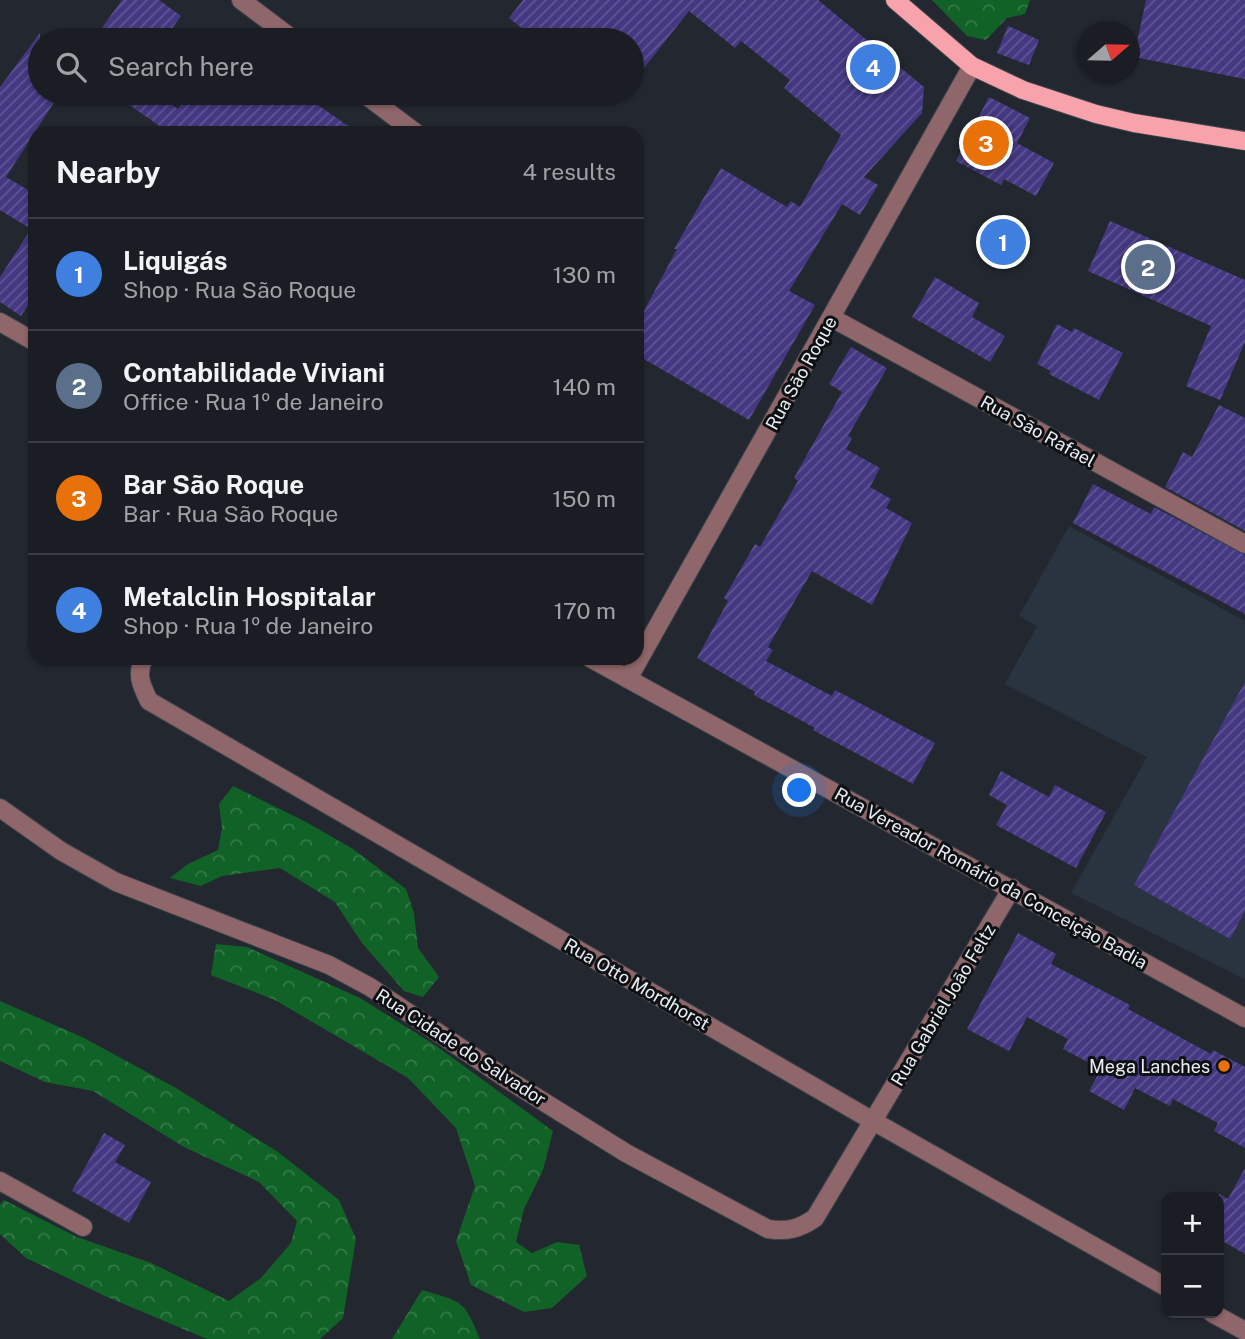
<!DOCTYPE html>
<html lang="en">
<head>
<meta charset="utf-8">
<style>
	:root { --surface:#1a1e24; --page:#23272c; --text:#f1f3f6; --muted:#9fa2a6; --line:#383c41; --accent:#db2777 }
	body { margin:0; font-family:"Public Sans",sans-serif; background:var(--page); color:var(--text) }
	.controls { position:absolute; right:21px; bottom:21px; display:grid; overflow:hidden; border-radius:14px; box-shadow:0 2px 5px #0004 }
	.controls button { width:63px; height:63px; display:grid; place-items:center; padding:0; border:0; border-bottom:2px solid var(--line); background:var(--surface); color:var(--text); font:35px sans-serif }
	.compass { position:absolute; left:1077px; top:21px; width:63px; height:63px; border-radius:50%; background:var(--surface); box-shadow:0 2px 5px #0004; rotate:70deg }
	.you { position:absolute; left:800px; top:791px; width:24px; height:24px; margin:-18px; border:5px solid #fff; border-radius:50%; background:#1a73e8; box-shadow:0 0 0 10px #1a73e833 }
	.badge { display:grid; place-items:center; width:46px; height:46px; border-radius:50%; background:var(--accent); color:#fff; font-size:23px; font-weight:700 }
	.pin { position:absolute; translate:-50% -50%; border:4px solid #fff; box-shadow:0 2px 7px #0006 }
	.list { margin:0; padding:0; list-style:none }
	h2 { display:flex; justify-content:space-between; align-items:center; height:91px; margin:0; padding:0 28px; font-size:30px }
	h2 small { font-size:23px; font-weight:400; color:var(--muted) }
	.list li { display:grid; grid-template-columns:46px 1fr auto; gap:21px; align-items:center; box-sizing:border-box; height:112px; padding:0 28px; border-top:2px solid var(--line) }
	.list b { display:block; font-size:26px; white-space:nowrap }
	.list p { margin:0; font-size:23px; white-space:nowrap; color:var(--muted) }
	.list em { font-size:23px; font-style:normal; color:var(--muted) }
	.icon { flex:none; width:38px; height:38px; fill:none; stroke:currentColor; stroke-width:2; stroke-linecap:round; stroke-linejoin:round }
	.map { position:relative; flex:none; width:1245px; height:1339px; overflow:hidden }
	.search { position:absolute; background:var(--surface); box-shadow:0 2px 5px #0004; left:28px; top:28px; width:616px; height:77px; display:flex; align-items:center; gap:18px; box-sizing:border-box; padding:0 24px; border-radius:38px; color:var(--muted); font-size:26px }
	.panel { position:absolute; background:var(--surface); box-shadow:0 2px 5px #0004; left:28px; top:126px; width:616px; height:539px; border-radius:21px }
	.map>svg:first-child { display:block }
	.built { fill:#2a3340 }
	.forest { fill:url(#forest-crowns) }
	.building { fill:url(#building-hatch) }
	.lines { fill:none; stroke-linecap:round; stroke-linejoin:round }
	.minor-casing { stroke:#3f444b; stroke-width:20 }
	.major-casing { stroke:#3f444b; stroke-width:20 }
	.minor { stroke:#8f6669; stroke-width:18 }
	.major { stroke:#f8a3ab; stroke-width:18 }
	.food-dot { fill:#e8710a; stroke:#0e1114; stroke-width:2.5 }
	.labels { text-anchor:middle; dominant-baseline:central; stroke-width:6; stroke-linejoin:round; paint-order:stroke }
	.street-label { font-size:18px; fill:#eaeef3; stroke:#0e1114 }
	.poi-label { font-size:18px; fill:#eaeef3; stroke:#0e1114; text-anchor:end }
</style>
</head>
<body>
<div class="map">
<svg width="1245" height="1339" viewBox="0 0 1245 1339">
	<defs>
		<pattern id="forest-crowns" width="20" height="18" patternUnits="userSpaceOnUse" patternTransform="scale(1.75)"><rect width="20" height="18" fill="#116227"/><path d="M2 6a3 3 0 1 1 6 0M12 15a3 3 0 1 1 6 0" fill="none" stroke="#347947"/></pattern>
		<pattern id="building-hatch" width="6" height="6" patternUnits="userSpaceOnUse" patternTransform="scale(1.75)"><rect width="6" height="6" fill="#453882"/><path d="M-1 1l2-2M0 6l6-6M5 7l2-2" fill="none" stroke="#605594"/></pattern>
	</defs>
	<rect width="100%" height="100%" fill="#232830"/>
	<polygon class="built" points="1069,526 1245,621 1245,979 1071,893 1147,757 1005,684 1037,626 1019,616"/>
	<g class="forest">
		<polygon points="932,0 1030,0 1025,14 1007,18 986,40 967,36"/>
		<polygon points="233,786 306,822 353,849 406,889 414,913 418,948 439,977 423,997 404,991 362,943 335,902 280,868 222,876 201,886 170,878 188,864 218,850 222,828 219,804"/>
		<polygon points="216,944 247,947 360,998 435,1045 553,1131 543,1170 524,1209 516,1242 532,1253 557,1242 579,1245 587,1276 552,1308 524,1312 471,1285 456,1241 475,1186 456,1128 408,1078 275,1000 211,975"/>
		<polygon points="0,1001 84,1038 176,1088 278,1152 339,1200 356,1239 343,1318 320,1339 207,1339 105,1296 26,1258 0,1234 0,1205 4,1200 77,1237 151,1263 229,1301 261,1278 291,1243 297,1221 259,1182 184,1147 93,1091 45,1082 0,1061"/>
		<path d="M 422,1290 C 463,1302 464,1300 480,1339 L 392,1339 Z"/>
	</g>
	<g class="building">
		<polygon points="122,0 159,0 181,16 164,40 93,40"/>
		<polygon points="523,0 818,0 924,87 922,113 864,177 878,185 860,215 842,204 789,291 815,305 749,420 637,355 637,324 677,249 674,249 721,168 787,207 791,201 800,207 841,135 784,88 790,80 741,41 735,48 689,11 632,83 632,40 537,40 509,18"/>
		<polygon points="1146,0 1245,0 1245,79 1134,57"/>
		<polygon points="1008,26 1039,40 1029,65 997,53"/>
		<polygon points="40,33 40,93 60,93 6,177 35,194 35,295 21,316 0,302 0,277 31,229 0,210 0,87"/>
		<polygon points="112,93 155,93 178,109 189,93 301,93 358,133 162,133 164,129"/>
		<polygon points="989,97 1030,118 1017,143 1054,163 1036,196 1004,179 1001,185 956,161"/>
		<polygon points="1110,221 1245,280 1245,342 1220,400 1186,386 1211,326 1088,271"/>
		<polygon points="935,277 979,303 972,317 1005,336 990,362 912,317"/>
		<polygon points="1057,324 1072,332 1074,328 1123,353 1099,400 1049,374 1051,371 1037,364"/>
		<polygon points="851,347 887,368 848,436 852,438 846,449 880,468 870,487 891,499 886,508 912,523 872,605 812,571 768,647 773,650 766,661 832,696 835,690 935,743 913,784 813,730 815,728 754,695 755,692 697,658 728,601 724,598 755,544 760,547 798,481 794,478 842,392 829,384"/>
		<polygon points="1219,405 1245,418 1245,531 1165,487 1183,452 1192,457"/>
		<polygon points="1093,484 1151,514 1154,507 1245,555 1245,614 1073,523"/>
		<polygon points="1245,682 1245,911 1230,939 1134,885"/>
		<polygon points="1001,771 1049,797 1055,785 1106,812 1076,868 996,825 1007,805 989,795"/>
		<polygon points="1018,933 1056,954 1051,964 1130,1005 1128,1009 1211,1054 1213,1050 1245,1067 1245,1148 1214,1131 1218,1123 1173,1099 1170,1106 1135,1088 1124,1110 1089,1091 1101,1069 1063,1049 1068,1039 1027,1017 1009,1051 967,1029"/>
		<polygon points="104,1133 125,1145 115,1162 151,1182 129,1223 72,1191"/>
		<polygon points="1245,1168 1245,1254 1219,1239 1219,1194 1228,1199"/>
	</g>
	<g class="lines">
		<g class="minor-casing">
			<g id="minor">
				<polyline points="241,0 294,40"/>
				<polyline points="363,93 416,133"/>
				<polyline points="832,318 1245,544"/>
				<polyline points="0,322 35,342"/>
				<path d="M 144,658 C 136,674 141,685 149,701 L 873,1121 L 1166,1287"/>
				<polyline points="590,658 1245,1018"/>
				<polyline points="628,679 972,66"/>
				<path d="M 0,808 L 61,851 L 116,882 L 329,965 L 370,987 L 507,1079 L 626,1153 L 768,1229 C 787,1232 799,1229 815,1218 L 1012,888"/>
				<polyline points="0,1181 83,1227"/>
				<polyline points="1212,1313 1245,1331"/>
			</g>
		</g>
		<g class="major-casing">
			<polyline id="major" points="895,0 972,66 1023,90 1096,114 1134,123 1245,141"/>
		</g>
		<use href="#minor" class="minor"/>
		<use href="#major" class="major"/>
	</g>
	<circle class="food-dot" cx="1224" cy="1066" r="7"/>
	<g class="labels">
		<g class="street-label">
			<text transform="translate(801 373) rotate(-61)">Rua São Roque</text>
			<text transform="translate(1038 431) rotate(29)">Rua São Rafael</text>
			<text transform="translate(991 878) rotate(29)">Rua Vereador Romário da Conceição Badia</text>
			<text transform="translate(637 984) rotate(30)">Rua Otto Mordhorst</text>
			<text transform="translate(943 1005) rotate(-59)">Rua Gabriel João Feltz</text>
			<text transform="translate(461 1047) rotate(33)">Rua Cidade do Salvador</text>
		</g>
		<g class="poi-label">
			<text x="1210" y="1066">Mega Lanches</text>
		</g>
	</g>
</svg>
<div class="controls">
<button>+</button>
<button>−</button>
</div>
<svg class="compass" viewBox="-18 -18 36 36"><path d="M0-13l5 13h-10z" fill="#e53935"/><path d="M0 13l5-13h-10z" fill="#9fa2a6"/></svg>
<div class="you"></div>
<div class="pin badge" style="left:1003px;top:242px;background:#3f7fe0">1</div>
<div class="pin badge" style="left:1148px;top:267px;background:#5c6f8a">2</div>
<div class="pin badge" style="left:986px;top:143px;background:#e8710a">3</div>
<div class="pin badge" style="left:873px;top:67px;background:#3f7fe0">4</div>
<div class="search"><svg class="icon" aria-label="search" viewBox="0 0 24 24"><circle cx="10" cy="10" r="6"/><path d="M15 15l6 6"/></svg>Search here</div>
<section class="panel">
<h2>Nearby<small>4 results</small></h2>
<ul class="list">
<li><span class="badge" style="background:#3f7fe0">1</span><div><b>Liquigás</b><p>Shop · Rua São Roque</p></div><em>130 m</em></li>
<li><span class="badge" style="background:#5c6f8a">2</span><div><b>Contabilidade Viviani</b><p>Office · Rua 1º de Janeiro</p></div><em>140 m</em></li>
<li><span class="badge" style="background:#e8710a">3</span><div><b>Bar São Roque</b><p>Bar · Rua São Roque</p></div><em>150 m</em></li>
<li><span class="badge" style="background:#3f7fe0">4</span><div><b>Metalclin Hospitalar</b><p>Shop · Rua 1º de Janeiro</p></div><em>170 m</em></li>
</ul>
</section>
</div>
</body>
</html>
